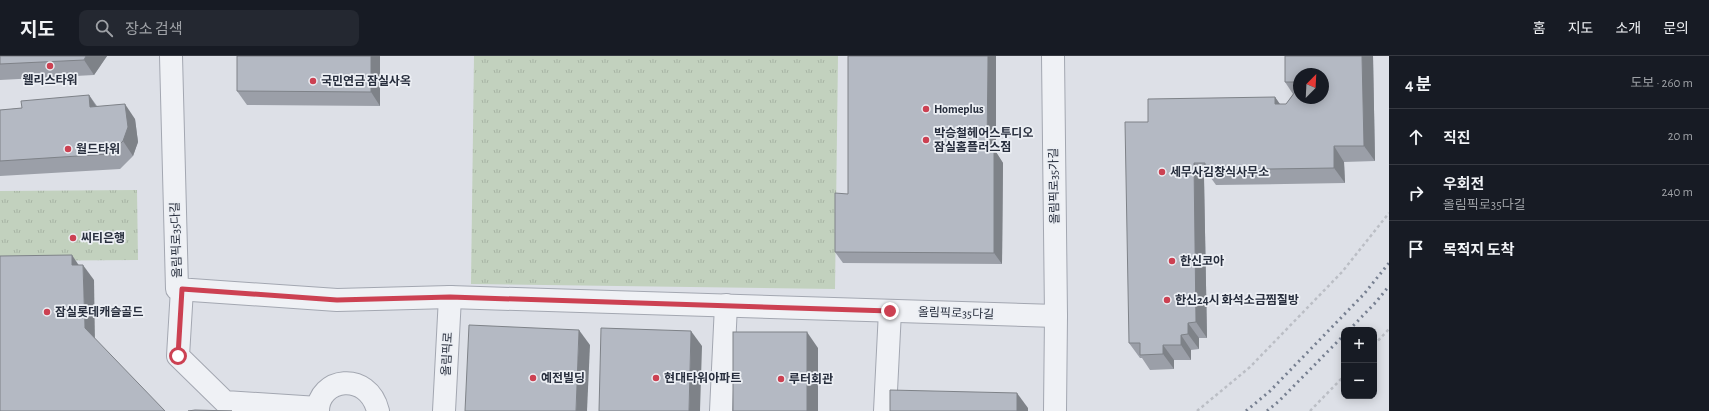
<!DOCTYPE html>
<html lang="ko">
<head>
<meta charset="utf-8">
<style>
	:root { --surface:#171b24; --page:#242831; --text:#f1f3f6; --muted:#9ea1a6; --line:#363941 }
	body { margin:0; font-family:"Alegreya Sans","Noto Sans KR",sans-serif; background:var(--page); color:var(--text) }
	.controls { position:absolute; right:12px; bottom:12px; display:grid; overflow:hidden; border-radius:8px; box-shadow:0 2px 10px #0003 }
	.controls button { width:36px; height:36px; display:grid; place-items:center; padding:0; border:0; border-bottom:1px solid var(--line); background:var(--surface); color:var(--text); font:20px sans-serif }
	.compass { position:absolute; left:1293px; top:12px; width:36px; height:36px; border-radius:50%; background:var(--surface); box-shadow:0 2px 10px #0003; rotate:24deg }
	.stop { position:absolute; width:12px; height:12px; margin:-9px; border:3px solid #cc4152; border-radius:50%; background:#fff }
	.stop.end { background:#cc4152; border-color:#fff; box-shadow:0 1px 4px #0008 }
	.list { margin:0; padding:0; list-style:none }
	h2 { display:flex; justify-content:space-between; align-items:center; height:52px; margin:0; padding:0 16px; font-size:17px }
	h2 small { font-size:13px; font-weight:400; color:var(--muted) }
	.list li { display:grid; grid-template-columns:26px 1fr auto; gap:12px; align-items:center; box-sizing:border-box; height:56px; padding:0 16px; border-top:1px solid var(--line) }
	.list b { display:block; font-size:15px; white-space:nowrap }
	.list p { margin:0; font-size:13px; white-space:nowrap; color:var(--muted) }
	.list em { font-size:13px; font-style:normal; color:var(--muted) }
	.icon { flex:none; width:22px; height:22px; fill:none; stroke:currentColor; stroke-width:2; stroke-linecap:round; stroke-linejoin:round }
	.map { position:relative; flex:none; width:1389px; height:355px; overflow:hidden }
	header { display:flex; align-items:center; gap:24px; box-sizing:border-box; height:56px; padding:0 20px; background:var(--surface); border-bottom:1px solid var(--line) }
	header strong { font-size:19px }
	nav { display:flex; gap:22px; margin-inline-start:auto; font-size:14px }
	.search { width:280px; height:36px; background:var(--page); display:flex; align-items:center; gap:10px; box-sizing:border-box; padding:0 14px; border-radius:8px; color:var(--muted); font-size:15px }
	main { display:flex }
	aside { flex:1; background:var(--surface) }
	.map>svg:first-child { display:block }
	.park { fill:url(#park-tufts) }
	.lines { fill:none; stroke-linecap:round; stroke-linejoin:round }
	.minor-casing { stroke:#a3a7b1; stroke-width:24 }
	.path { stroke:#bbbec5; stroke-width:2.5; stroke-dasharray:3 3; stroke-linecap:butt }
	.minor { stroke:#eff1f5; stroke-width:22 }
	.rail { stroke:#767f90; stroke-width:3; stroke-dasharray:2 4; stroke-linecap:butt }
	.wall { fill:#9b9fa8 }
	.shaded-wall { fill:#7e8288 }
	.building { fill:#b4b9c3; stroke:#7e8288; fill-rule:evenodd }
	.route { stroke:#cc4152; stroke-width:5 }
	.poi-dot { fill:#cc4152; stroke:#eceff4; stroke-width:1.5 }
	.labels { text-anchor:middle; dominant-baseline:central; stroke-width:3.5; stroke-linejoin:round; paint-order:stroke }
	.poi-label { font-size:12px; font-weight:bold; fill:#272e3d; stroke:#eceff4; text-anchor:start }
	.street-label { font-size:12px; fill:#272e3d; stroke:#eceff4 }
</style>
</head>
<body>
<header>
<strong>지도</strong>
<div class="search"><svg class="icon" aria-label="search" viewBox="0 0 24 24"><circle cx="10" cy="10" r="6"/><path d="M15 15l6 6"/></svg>장소 검색</div>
<nav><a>홈</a><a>지도</a><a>소개</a><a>문의</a></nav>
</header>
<main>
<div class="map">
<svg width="1389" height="355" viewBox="0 0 1389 355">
	<defs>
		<pattern id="park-tufts" width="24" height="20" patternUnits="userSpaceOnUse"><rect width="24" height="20" fill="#c2d1be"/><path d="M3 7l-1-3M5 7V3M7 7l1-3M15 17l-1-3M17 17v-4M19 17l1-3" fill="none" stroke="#a7b4a4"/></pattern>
	</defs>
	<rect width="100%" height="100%" fill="#dde0e7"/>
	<g class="park">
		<polygon points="474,0 838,0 835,233 471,228"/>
		<polygon points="137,134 138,204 0,205 0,135"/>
	</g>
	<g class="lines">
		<g class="minor-casing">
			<g id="minor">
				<polyline points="171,0 177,233 337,244 450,241 1056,260"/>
				<polyline points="1053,0 1056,260 1055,355"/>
				<polyline points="182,233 178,300 225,346 318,352"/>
				<path d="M 318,355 C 318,322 368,314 378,355"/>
				<polyline points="444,355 450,241"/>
				<polyline points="721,355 726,249"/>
				<polyline points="885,355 890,255"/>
			</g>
		</g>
		<g class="path">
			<polyline points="1374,289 1389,273"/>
			<polyline points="1197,355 1250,311 1342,216 1389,157"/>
			<polyline points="1310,355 1344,320"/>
		</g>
		<use href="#minor" class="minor"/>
		<g class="rail">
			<polyline points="1349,274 1376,246 1389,230"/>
			<polyline points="1246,355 1270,335 1364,238 1389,207"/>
			<polyline points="1267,355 1279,345 1344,279"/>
		</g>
	</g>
	<g class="wall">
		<polygon points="0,0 107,0 94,19 0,24"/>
		<polygon points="237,0 380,0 380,50 247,49 237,35"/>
		<polygon points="1373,0 1375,105 1344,106 1345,127 1216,129 1211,122 1204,122 1207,282 1199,282 1199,293 1191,294 1191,304 1174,304 1174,313 1150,314 1142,302 1140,302 1129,287 1148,66 1275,41 1280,48 1286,48 1293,38 1285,26"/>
		<polygon points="89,39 97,50 135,63 138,86 133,100 120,113 0,120 0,54 22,52"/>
		<polygon points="996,96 1003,107 1002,208 843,207 835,196 848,138"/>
	</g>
	<g class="shaded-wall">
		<polygon points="86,0 107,0 94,19 84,4"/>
		<polygon points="371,0 380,0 380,50 371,36"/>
		<polygon points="988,0 996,0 996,96 1003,107 1002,208 994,197 987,95"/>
		<polygon points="1362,0 1373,0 1375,105 1364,90"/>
		<polygon points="89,39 99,55 90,51"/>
		<polygon points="1275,41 1285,56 1275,48"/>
		<polygon points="125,48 135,63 138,86 133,100 123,85"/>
		<polygon points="1334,90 1344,106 1345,127 1334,112"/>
		<polygon points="1194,107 1204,122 1207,282 1196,266"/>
		<polygon points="72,199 82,214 72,209"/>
		<polygon points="83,209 94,224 95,287 85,272"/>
		<polygon points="1188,267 1199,282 1199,293 1188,278"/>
		<polygon points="579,274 590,289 587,355 576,355"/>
		<polygon points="691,275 702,290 700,355 689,355"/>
		<polygon points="807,276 818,292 818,355 807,355"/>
		<polygon points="1181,279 1191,294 1191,304 1181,289"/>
		<polygon points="1163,289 1174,304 1174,313 1163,298"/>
		<polygon points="1017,337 1028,352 1028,355 1017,355"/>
	</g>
	<g class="building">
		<polygon points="0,0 86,0 84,4 0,8"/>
		<polygon points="237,0 371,0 371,36 237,35"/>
		<polygon points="848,0 988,0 987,95 994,95 994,197 835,196 835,137 848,138"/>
		<path d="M 1285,0 L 1362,0 L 1364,90 L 1334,90 L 1334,112 L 1205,114 L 1205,107 L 1194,107 L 1196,266 L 1188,267 L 1188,278 L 1181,279 L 1181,289 L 1163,289 L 1163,298 L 1140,299 L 1140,287 L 1129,287 L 1125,66 L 1148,66 L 1148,43 L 1275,41 L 1275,48 L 1286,48 L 1295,36 L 1295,26 L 1285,26 ZM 1299,18 L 1323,18 L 1323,42 L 1299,42 Z"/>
		<polygon points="89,39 90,51 125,48 128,71 123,85 109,98 0,105 0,54 22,52 21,45"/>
		<polygon points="72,199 72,209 83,209 85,272 165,355 0,355 0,200"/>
		<polygon points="469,269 579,274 576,355 465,355"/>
		<polygon points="601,272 691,275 689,355 599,355"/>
		<rect x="733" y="276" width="74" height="79"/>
		<polygon points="890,334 1017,337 1017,355 890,355"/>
		<polygon points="195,354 231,355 232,355 188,355"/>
	</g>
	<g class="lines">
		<polyline class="route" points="178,300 182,233 337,244 450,241 890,255"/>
	</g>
	<g class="poi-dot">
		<circle cx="50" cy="10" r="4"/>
		<circle cx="313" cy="25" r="4"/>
		<circle cx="926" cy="53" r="4"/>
		<circle cx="926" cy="84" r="4"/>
		<circle cx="68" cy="93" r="4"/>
		<circle cx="1162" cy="116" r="4"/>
		<circle cx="73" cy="182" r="4"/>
		<circle cx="1172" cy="205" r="4"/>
		<circle cx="1167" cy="244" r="4"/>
		<circle cx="47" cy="256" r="4"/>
		<circle cx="533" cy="322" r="4"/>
		<circle cx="656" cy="322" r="4"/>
		<circle cx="781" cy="323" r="4"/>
	</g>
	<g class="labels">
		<g class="poi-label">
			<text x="50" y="24" text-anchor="middle">웰리스타워</text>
			<text x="321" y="25">국민연금 잠실사옥</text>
			<text x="934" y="53">Homeplus</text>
			<text x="934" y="77">박승철헤어스투디오<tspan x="934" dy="14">잠실홈플러스점</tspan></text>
			<text x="76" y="93">월드타워</text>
			<text x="1170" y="116">세무사김창식사무소</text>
			<text x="81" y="182">씨티은행</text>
			<text x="1180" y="205">한신코아</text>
			<text x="1175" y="244">한신24시 화석소금찜질방</text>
			<text x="55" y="256">잠실롯데캐슬골드</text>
			<text x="541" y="322">예전빌딩</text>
			<text x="664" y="322">현대타워아파트</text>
			<text x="789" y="323">루터회관</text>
		</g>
		<g class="street-label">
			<text transform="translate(1054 130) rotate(-91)">올림픽로35가길</text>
			<text transform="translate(176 184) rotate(-92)">올림픽로35다길</text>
			<text transform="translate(956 257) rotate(2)">올림픽로35다길</text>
			<text transform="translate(447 298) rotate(-87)">올림픽로</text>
		</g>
	</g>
</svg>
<div class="controls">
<button>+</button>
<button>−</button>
</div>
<svg class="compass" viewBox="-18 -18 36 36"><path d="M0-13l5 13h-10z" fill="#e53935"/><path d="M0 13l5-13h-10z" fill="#9ea1a6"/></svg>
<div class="stop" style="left:178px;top:300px"></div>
<div class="stop end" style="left:890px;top:255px"></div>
</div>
<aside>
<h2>4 분<small>도보 · 260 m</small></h2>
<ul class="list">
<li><svg class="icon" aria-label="ahead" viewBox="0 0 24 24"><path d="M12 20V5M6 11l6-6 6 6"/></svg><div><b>직진</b></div><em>20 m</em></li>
<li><svg class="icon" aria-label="right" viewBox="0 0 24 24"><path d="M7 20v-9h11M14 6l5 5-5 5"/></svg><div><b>우회전</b><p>올림픽로35다길</p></div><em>240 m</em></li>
<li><svg class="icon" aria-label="arrive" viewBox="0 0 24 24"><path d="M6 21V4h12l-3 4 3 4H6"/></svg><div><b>목적지 도착</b></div></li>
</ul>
</aside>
</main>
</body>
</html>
